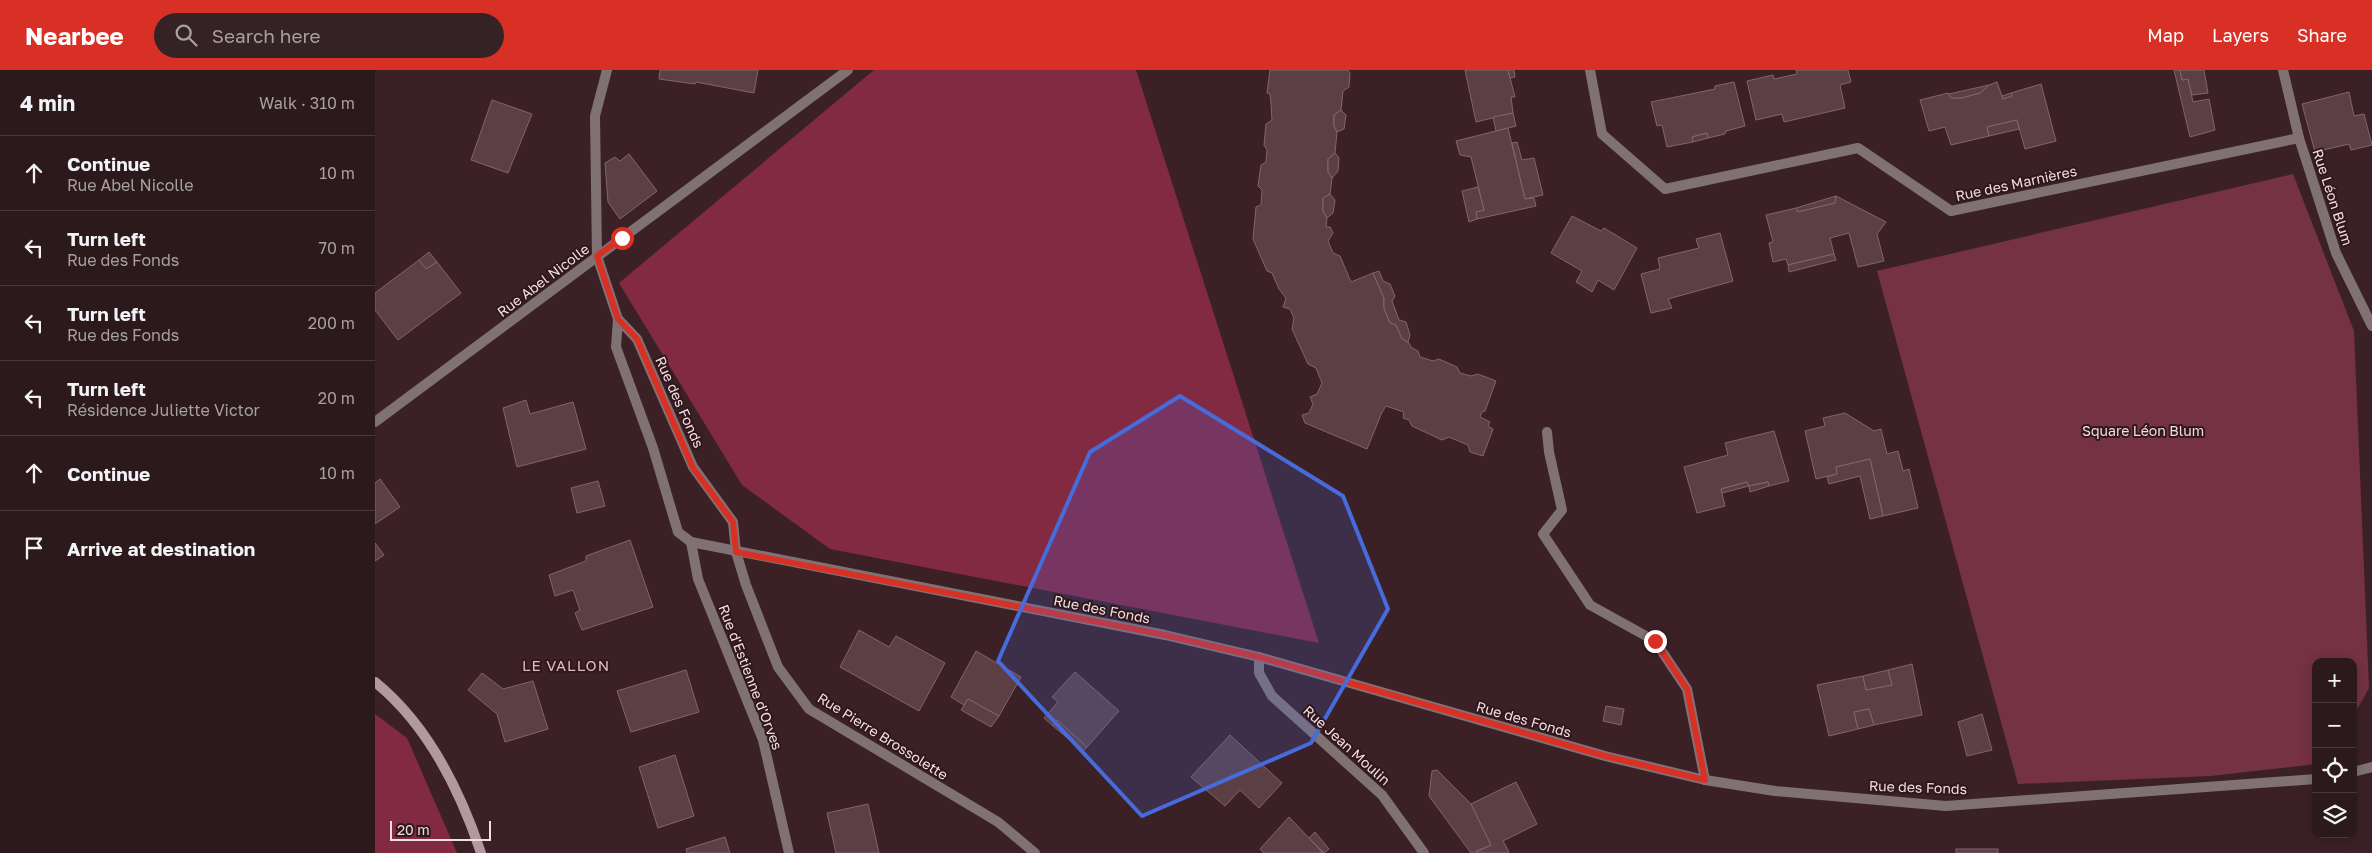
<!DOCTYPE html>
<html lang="en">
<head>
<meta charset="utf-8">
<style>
	:root { --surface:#2c191c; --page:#342225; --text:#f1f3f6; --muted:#a6a0a3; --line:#48383b; --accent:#d93025 }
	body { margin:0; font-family:"Golos Text",sans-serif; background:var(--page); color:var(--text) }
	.controls { position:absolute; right:15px; bottom:15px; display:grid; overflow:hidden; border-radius:10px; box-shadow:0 2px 12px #0003 }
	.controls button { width:45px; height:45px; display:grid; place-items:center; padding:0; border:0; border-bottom:1px solid var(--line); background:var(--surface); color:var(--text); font:25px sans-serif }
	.scale { position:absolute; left:15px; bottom:12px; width:101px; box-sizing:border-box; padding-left:5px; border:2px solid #f1dfe2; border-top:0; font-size:14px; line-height:18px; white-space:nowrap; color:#f1dfe2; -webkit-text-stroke:4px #30171d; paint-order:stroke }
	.stop { position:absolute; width:15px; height:15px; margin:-11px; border:4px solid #d93025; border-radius:50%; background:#fff }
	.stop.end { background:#d93025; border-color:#fff; box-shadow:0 1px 5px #0008 }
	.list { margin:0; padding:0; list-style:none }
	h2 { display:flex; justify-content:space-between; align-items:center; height:65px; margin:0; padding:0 20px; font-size:21px }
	h2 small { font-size:16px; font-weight:400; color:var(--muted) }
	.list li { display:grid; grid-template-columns:32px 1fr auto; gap:15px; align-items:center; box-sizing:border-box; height:75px; padding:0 20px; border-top:1px solid var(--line) }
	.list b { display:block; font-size:19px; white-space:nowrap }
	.list p { margin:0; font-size:16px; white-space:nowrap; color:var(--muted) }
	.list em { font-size:16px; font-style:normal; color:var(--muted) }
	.icon { flex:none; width:28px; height:28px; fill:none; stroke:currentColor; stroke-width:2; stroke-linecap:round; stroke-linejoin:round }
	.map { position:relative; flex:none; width:1997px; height:783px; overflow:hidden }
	header { display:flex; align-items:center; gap:30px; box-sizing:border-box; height:70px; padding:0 25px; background:var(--accent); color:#fff }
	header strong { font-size:24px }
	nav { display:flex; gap:28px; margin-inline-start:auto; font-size:18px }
	.search { width:350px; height:45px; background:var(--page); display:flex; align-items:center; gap:12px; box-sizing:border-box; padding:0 18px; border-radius:28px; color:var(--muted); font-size:19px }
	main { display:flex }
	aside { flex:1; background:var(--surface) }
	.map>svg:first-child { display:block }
	.green { fill:#743242 }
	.forest { fill:#832a43 }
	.building { fill:#5b3f44; stroke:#83646a }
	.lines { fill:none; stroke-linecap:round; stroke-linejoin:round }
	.service { stroke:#807274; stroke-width:10 }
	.minor { stroke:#807274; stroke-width:10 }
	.secondary { stroke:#b19a9e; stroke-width:10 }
	.route { stroke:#d93025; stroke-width:6 }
	.marked { fill:#476bda; fill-opacity:0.2; stroke:#476bda; stroke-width:4; stroke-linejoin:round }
	.labels { text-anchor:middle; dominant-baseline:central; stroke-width:4; stroke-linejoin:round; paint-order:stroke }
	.street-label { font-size:14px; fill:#f1dfe2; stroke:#30171d }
	.park-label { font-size:14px; fill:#f6dbdf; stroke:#30171d }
	.neighbourhood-label { font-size:15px; letter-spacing:1px; fill:#ddbac0; stroke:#30171d }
</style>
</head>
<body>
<header>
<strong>Nearbee</strong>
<div class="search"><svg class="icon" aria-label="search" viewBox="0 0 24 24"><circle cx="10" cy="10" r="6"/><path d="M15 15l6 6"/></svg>Search here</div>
<nav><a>Map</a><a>Layers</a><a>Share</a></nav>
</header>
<main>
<aside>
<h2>4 min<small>Walk · 310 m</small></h2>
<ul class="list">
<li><svg class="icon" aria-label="ahead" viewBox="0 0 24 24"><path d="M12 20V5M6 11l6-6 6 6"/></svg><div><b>Continue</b><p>Rue Abel Nicolle</p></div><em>10 m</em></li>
<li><svg class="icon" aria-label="left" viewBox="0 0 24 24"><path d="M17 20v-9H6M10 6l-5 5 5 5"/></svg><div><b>Turn left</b><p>Rue des Fonds</p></div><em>70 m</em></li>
<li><svg class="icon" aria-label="left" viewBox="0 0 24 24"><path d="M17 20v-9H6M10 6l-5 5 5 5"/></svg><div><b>Turn left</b><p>Rue des Fonds</p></div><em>200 m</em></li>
<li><svg class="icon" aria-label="left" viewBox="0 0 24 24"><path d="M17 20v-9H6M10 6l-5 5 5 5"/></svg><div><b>Turn left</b><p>Résidence Juliette Victor</p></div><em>20 m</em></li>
<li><svg class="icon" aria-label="ahead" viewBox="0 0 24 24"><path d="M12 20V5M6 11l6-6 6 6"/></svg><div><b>Continue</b></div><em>10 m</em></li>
<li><svg class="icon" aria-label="arrive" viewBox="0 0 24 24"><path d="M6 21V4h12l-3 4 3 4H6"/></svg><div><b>Arrive at destination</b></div></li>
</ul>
</aside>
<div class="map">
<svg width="1997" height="783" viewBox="0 0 1997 783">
	<rect width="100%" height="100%" fill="#3b2126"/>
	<polygon class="green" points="1918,104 1979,261 1994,618 1978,647 1978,592 1941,592 1941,694 1836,706 1643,714 1502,201"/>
	<g class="forest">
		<polygon points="499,0 761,0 944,573 455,479 367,415 244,213"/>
		<polygon points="0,644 32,668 82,783 0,783"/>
	</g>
	<g class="building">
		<polygon points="285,0 383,0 379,23 321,12 320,14 284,9"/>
		<polygon points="895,0 973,0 975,3 974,17 968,21 966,40 959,45 959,56 962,62 960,83 953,89 953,102 957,108 955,124 948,128 948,141 952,148 951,157 955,157 958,163 953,171 958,183 965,186 976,212 998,203 1009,228 1009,238 1015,253 1021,255 1027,269 1033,272 1037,278 1043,281 1045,287 1058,291 1064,289 1082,297 1085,303 1096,306 1103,304 1121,311 1110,341 1107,342 1105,347 1115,352 1113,356 1118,359 1108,386 1095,382 1093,375 1074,367 1067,370 1037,356 1034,350 1028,348 1029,342 1011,336 1007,342 992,379 930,353 927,345 934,343 938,334 935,327 942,324 947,313 941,298 933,294 917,259 919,248 915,239 908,237 911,228 904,219 897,203 892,201 878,169 881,137 886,135 887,120 883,116 886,95 891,92 892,80 889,75 891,54 897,50 896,34 895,24 892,23"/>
		<polygon points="1090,0 1133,0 1140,27 1136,27 1138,43 1101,52"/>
		<polygon points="1133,0 1139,0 1140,7 1135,8"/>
		<polygon points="1421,0 1473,0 1476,12 1465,15 1470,38 1409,52 1407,44 1381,50 1372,11 1398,5 1399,9 1422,4"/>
		<polygon points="1799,0 1805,0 1807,10 1813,9 1818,32 1834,29 1840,60 1815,67"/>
		<polygon points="1805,0 1829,0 1833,23 1817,25 1813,9 1807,10"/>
		<polygon points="1359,12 1370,56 1351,61 1350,64 1333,68 1332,63 1317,67 1318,72 1292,77 1287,55 1282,56 1276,32 1340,19 1340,16"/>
		<polygon points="1622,12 1628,29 1637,26 1636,23 1666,14 1681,71 1650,79 1642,50 1612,57 1614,66 1576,75 1570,57 1554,61 1545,30 1573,23 1576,28 1586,28 1605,23 1614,15"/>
		<polygon points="1614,15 1605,23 1586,28 1576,28 1574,24"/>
		<polygon points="1974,22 1979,46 1989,44 1997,75 1976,80 1974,74 1940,82 1927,34"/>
		<polygon points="1636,23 1637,26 1628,29 1627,26"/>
		<polygon points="117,30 157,44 133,103 96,90"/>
		<polygon points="966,40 971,45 969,59 962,62 959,56 959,45"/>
		<polygon points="1138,43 1141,56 1121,61 1118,47"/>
		<polygon points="1642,50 1644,59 1614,66 1612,57"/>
		<polygon points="1133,58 1150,129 1159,128 1161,136 1102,149 1101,142 1109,140 1096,87 1085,85 1081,71"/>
		<polygon points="1332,63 1333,68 1318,72 1317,67"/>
		<polygon points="1142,72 1147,90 1159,88 1168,125 1150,129 1137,73"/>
		<polygon points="960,83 964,88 963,101 957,108 953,102 953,89"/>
		<polygon points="254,84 282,121 245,149 233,132 230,93 240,87 245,91"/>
		<polygon points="1103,117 1109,140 1101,142 1102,149 1094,152 1087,121"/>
		<polygon points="955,124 960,130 958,143 952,148 948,141 948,128"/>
		<polygon points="1461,126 1460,133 1423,142 1421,138"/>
		<polygon points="1461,126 1511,152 1502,164 1509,191 1483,197 1474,163 1455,168 1459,184 1413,195 1411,189 1398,192 1394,173 1398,172 1391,145 1421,138 1423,142 1460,133"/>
		<polygon points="1197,146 1226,161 1229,158 1262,178 1239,220 1223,210 1217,222 1201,212 1207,201 1176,183"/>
		<polygon points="1345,163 1358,211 1293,229 1297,238 1276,243 1266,204 1285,199 1283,188 1324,178 1321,169"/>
		<polygon points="54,182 62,192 51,199 44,190"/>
		<polygon points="1459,184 1461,190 1414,202 1413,195"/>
		<polygon points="44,190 51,199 62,192 86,223 23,270 0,240 0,223"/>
		<polygon points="1004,201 1008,211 1015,214 1020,226 1017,231 1024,250 1031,252 1035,265 1033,272 1027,269 1021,255 1015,253 1009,238 1009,228 998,203"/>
		<polygon points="151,330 155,344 198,332 211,379 142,397 128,338"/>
		<polygon points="1470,343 1499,361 1506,359 1512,384 1523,381 1528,401 1534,399 1543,438 1508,446 1495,389 1461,397 1462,404 1441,409 1430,361 1450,356 1448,348"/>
		<polygon points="1399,361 1414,411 1394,416 1393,412 1374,416 1372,412 1346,419 1350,436 1322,443 1309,397 1353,385 1350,373"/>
		<polygon points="1495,389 1508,446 1495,449 1485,406 1454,414 1452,407 1462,404 1461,397"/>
		<polygon points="5,409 25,437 0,454 0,413"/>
		<polygon points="223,411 230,436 202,443 196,418"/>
		<polygon points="1372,412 1374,416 1347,423 1346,419"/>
		<polygon points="1393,412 1394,416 1375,422 1374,416"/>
		<polygon points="255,470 278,537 207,560 200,543 205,540 198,520 180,526 174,505 211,491 211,486"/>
		<polygon points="0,473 9,485 0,491"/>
		<polygon points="484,560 514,577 521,566 570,593 544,641 465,597"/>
		<polygon points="601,581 646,607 624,646 593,629 589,635 576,627"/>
		<polygon points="1537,594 1547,645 1499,655 1494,639 1479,642 1483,659 1454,666 1442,615 1488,606 1491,620 1517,615 1513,600"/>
		<polygon points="311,600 324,642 256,662 242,621"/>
		<polygon points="1513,600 1517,615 1491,620 1488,606"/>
		<polygon points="700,602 744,641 712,677 682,650 678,656 669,648 683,632 677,627"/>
		<polygon points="107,603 128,619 158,611 173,659 130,672 122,644 93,620"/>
		<polygon points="593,629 624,646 616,657 586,640"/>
		<polygon points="1231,636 1249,639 1246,655 1228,651"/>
		<polygon points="1494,639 1499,655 1483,659 1479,642"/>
		<polygon points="1607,644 1617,680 1592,686 1583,652"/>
		<polygon points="682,650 712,677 708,681 678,656"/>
		<polygon points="855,665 907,713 884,738 865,720 850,736 816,707"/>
		<polygon points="300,685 319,746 283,758 264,697"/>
		<polygon points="1062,700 1096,734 1116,775 1096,783 1054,726 1057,701"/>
		<polygon points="1141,712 1162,754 1128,771 1134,782 1132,783 1100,783 1116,775 1096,734"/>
		<polygon points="493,734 504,783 461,783 452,743"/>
		<polygon points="914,747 934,768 948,783 889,783 885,779"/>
		<polygon points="940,762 954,779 949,783 934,768"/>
		<polygon points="350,767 355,783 312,783 311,779"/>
		<rect x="1581" y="779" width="42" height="4"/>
	</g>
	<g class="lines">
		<polyline class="service" points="1172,362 1174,382 1187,440 1168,464 1215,535 1280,571 1312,619 1330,710"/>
		<g class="minor">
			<polyline points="232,0 220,46 222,186 243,249 241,277 278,378 303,462 316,472 790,565 884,587 1230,686 1330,710 1400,721 1571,736 1941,709"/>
			<polyline points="1215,0 1227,64 1290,119 1483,78 1576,141 1924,68"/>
			<polyline points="1908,0 1924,68 1961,183 1997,256"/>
			<polyline points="243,249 262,269 318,397 358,452 361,482 371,515 403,597 434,639 623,752 660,783"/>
			<polyline points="0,352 473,0"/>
			<polyline points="316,472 323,509 388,670 414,783"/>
			<polyline points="884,587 884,603 897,626 1007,725 1049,783"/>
			<polyline points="1978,702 1997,697"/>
		</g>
		<path class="secondary" d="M 0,612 C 53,655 85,720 106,783"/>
	</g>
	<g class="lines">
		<polyline class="route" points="247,168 222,186 243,249 262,269 318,398 358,452 361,482 790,565 884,587 1230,686 1330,710 1312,619 1280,571"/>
	</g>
	<path class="marked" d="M 805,326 L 968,426 L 1013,539 L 936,673 L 767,746 L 623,591 L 715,382 Z"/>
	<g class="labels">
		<g class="street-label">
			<text transform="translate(1641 113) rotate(-12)">Rue des Marnières</text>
			<text transform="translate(1958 127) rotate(72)">Rue Léon Blum</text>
			<text transform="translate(168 210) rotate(-37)">Rue Abel Nicolle</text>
			<text transform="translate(305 332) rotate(66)">Rue des Fonds</text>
			<text transform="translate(727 539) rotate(11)">Rue des Fonds</text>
			<text transform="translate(376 607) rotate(69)">Rue d'Estienne d'Orves</text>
			<text transform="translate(1149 649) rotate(16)">Rue des Fonds</text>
			<text transform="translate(508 666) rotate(32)">Rue Pierre Brossolette</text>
			<text transform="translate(972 675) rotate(42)">Rue Jean Moulin</text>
			<text transform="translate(1543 717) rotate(2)">Rue des Fonds</text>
		</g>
		<g class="park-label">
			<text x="1768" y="360">Square Léon Blum</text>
		</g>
		<g class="neighbourhood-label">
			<text x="191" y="595">LE VALLON</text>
		</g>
	</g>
</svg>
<div class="controls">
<button>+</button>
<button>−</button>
<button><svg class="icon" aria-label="locate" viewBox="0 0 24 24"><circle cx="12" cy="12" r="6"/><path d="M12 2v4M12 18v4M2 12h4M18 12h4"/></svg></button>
<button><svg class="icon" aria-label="layers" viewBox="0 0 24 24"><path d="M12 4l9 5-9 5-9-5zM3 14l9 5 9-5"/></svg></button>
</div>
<div class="scale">20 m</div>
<div class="stop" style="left:247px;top:168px"></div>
<div class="stop end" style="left:1280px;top:571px"></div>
</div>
</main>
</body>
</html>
